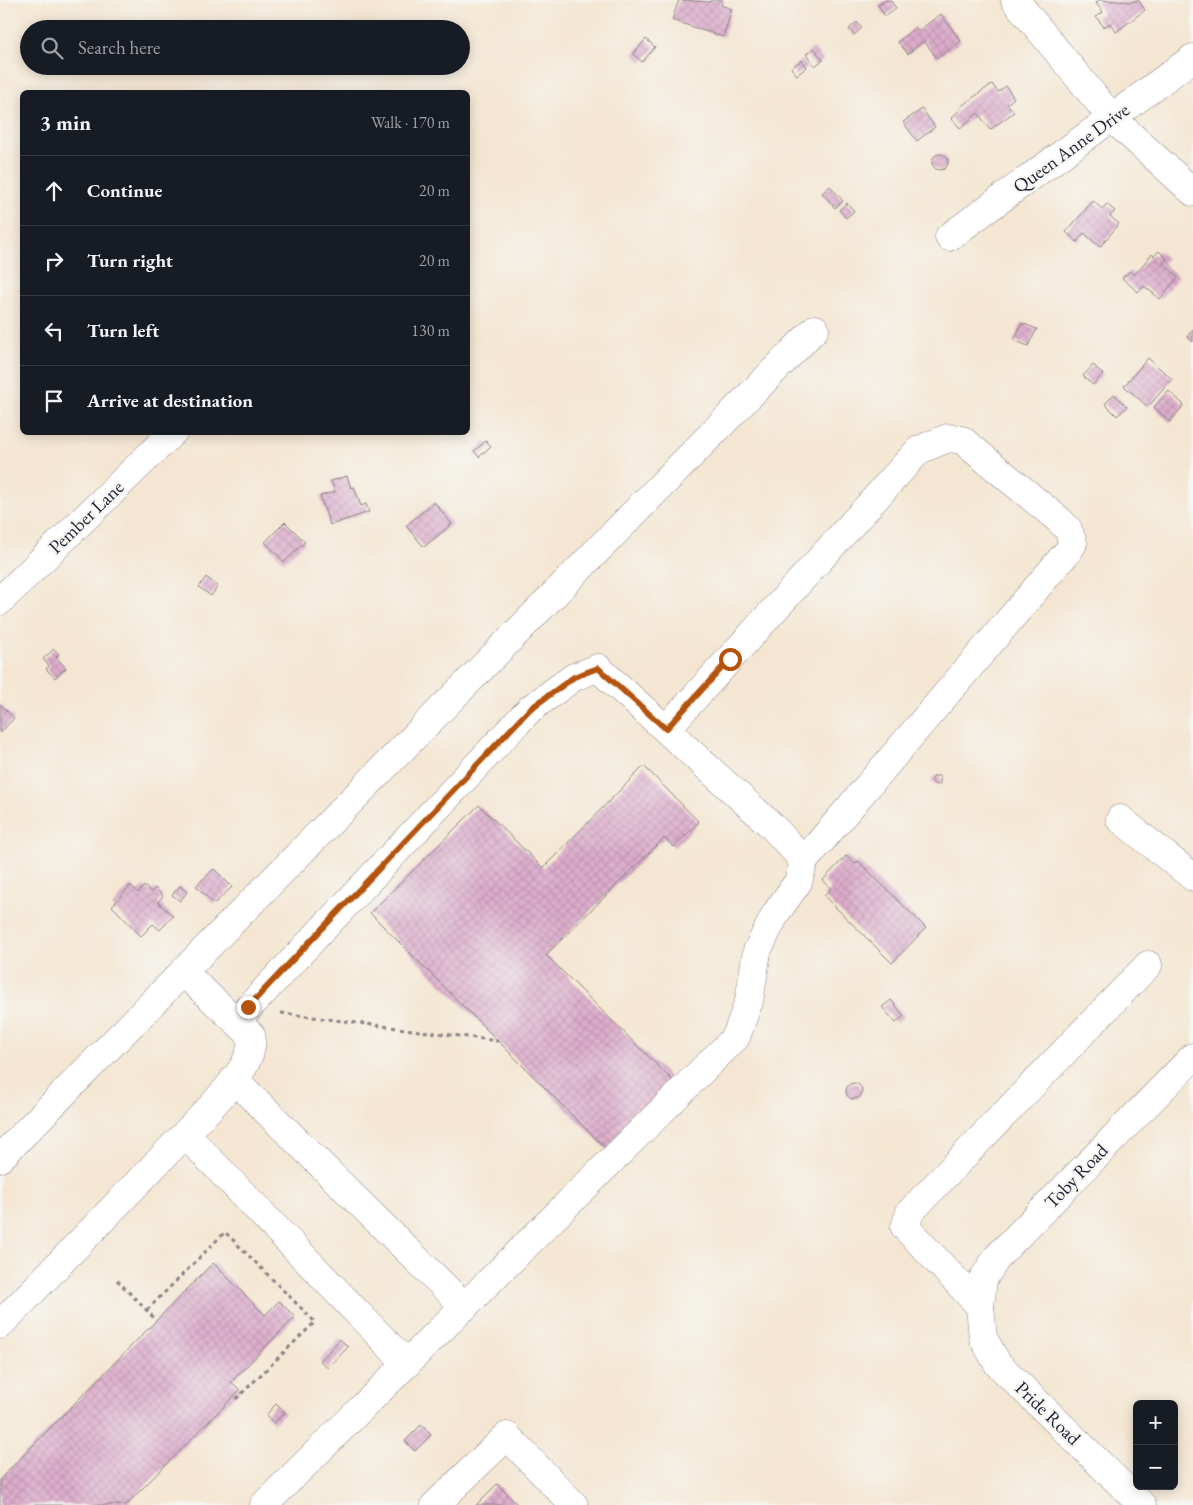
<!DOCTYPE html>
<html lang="en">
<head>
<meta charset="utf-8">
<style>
	:root { --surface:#171b24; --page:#242831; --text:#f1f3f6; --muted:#9ea1a6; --line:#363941 }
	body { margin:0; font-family:"EB Garamond",serif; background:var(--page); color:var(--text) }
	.controls { position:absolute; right:15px; bottom:15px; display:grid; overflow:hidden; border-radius:8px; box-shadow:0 2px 12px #0003 }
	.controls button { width:45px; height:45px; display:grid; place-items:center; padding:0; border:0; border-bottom:1px solid var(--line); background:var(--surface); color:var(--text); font:25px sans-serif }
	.stop { position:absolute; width:15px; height:15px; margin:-11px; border:4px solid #b45309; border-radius:50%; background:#fff }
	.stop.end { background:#b45309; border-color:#fff; box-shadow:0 1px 5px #0008 }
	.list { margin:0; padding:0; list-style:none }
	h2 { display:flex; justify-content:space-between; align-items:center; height:65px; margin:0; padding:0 20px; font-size:21px }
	h2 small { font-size:16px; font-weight:400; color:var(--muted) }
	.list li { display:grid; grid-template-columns:32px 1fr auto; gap:15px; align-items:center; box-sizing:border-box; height:70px; padding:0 20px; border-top:1px solid var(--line) }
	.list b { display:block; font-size:19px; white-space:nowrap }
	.list em { font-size:16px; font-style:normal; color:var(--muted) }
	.icon { flex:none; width:28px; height:28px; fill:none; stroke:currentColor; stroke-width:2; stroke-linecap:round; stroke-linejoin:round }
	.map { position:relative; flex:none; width:1193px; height:1505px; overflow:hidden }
	.search { position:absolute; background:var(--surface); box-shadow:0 2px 12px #0003; left:20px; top:20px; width:450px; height:55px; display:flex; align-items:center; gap:12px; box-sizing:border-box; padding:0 18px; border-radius:28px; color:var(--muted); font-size:19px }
	.panel { position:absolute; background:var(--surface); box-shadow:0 2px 12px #0003; left:20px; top:90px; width:450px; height:345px; border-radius:8px }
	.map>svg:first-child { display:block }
	.building { fill:url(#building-cross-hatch) }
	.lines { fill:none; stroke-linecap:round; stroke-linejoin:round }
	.minor-casing { stroke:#8b8486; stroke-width:29 }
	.path { stroke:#8b8486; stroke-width:3; stroke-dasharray:4 4; stroke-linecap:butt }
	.minor { stroke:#fff; stroke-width:28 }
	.route { stroke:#b45309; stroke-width:6 }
	.labels { text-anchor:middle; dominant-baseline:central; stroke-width:4.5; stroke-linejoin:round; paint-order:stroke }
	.street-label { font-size:19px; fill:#22223b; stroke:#f6f6f2 }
</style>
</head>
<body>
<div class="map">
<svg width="1193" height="1505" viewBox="0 0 1193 1505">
	<defs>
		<pattern id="building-cross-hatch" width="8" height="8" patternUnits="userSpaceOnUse" patternTransform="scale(1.25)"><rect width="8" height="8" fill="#ddadcc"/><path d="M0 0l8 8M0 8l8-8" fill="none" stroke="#bd95b0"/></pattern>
	</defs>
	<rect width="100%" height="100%" fill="#f6f6f2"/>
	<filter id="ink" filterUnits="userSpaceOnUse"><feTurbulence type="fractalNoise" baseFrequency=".02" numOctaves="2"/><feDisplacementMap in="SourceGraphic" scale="10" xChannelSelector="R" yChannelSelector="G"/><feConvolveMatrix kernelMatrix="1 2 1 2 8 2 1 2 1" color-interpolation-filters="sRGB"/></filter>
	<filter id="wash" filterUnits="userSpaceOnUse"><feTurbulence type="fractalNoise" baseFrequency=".0096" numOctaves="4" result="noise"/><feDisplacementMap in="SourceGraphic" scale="20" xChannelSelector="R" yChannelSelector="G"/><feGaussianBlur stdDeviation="1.12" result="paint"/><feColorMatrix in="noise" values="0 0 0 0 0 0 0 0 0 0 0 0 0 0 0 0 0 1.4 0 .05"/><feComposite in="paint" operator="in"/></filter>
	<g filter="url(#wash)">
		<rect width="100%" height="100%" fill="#f4e6d2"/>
		<g id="blocks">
			<g class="building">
				<polygon points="679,0 710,2 711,0 723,0 721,5 732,9 723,37 672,20"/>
				<polygon points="886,0 890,0 896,8 885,16 878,5"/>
				<polygon points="1099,0 1131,2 1138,0 1145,10 1116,32 1110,23 1104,27 1096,17 1103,12 1096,3"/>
				<polygon points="941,14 961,41 937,58 924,41 908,54 898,42 915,27 918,31"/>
				<polygon points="857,22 862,28 854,35 849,29"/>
				<polygon points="646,39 655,47 642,62 633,54"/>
				<polygon points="814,48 823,60 815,66 806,54"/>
				<polygon points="802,60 807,67 797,75 791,68"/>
				<polygon points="992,84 998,92 1006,86 1014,98 1007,104 1014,112 990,130 978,113 960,128 951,118 961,109 960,107"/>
				<polygon points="922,109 935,127 917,141 903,122"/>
				<circle cx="940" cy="162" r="8"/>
				<polygon points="830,186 843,201 835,208 822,193"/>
				<polygon points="1093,201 1102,209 1107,204 1115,211 1110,216 1119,224 1100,247 1084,233 1077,242 1066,232"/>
				<polygon points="847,203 854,211 846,218 839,210"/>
				<polygon points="1159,251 1167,258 1163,263 1178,277 1160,299 1144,286 1138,292 1122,278 1130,271 1134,275 1152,254 1154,256"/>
				<polygon points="1022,323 1037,329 1028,346 1014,340"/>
				<polygon points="1193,329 1193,342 1187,337"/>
				<polygon points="1148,358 1172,379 1148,407 1124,386"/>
				<polygon points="1093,365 1103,374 1093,385 1083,376"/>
				<polygon points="1169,391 1184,405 1170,422 1154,407"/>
				<polygon points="1114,394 1127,407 1117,416 1105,404"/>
				<polygon points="486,441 491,446 479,457 474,451"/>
				<polygon points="347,476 351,488 354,487 361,506 366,504 369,512 330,525 320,496 335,492 331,481"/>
				<polygon points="434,502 452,524 424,547 406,526"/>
				<polygon points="285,522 305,542 284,562 265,542"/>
				<polygon points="206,577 218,586 211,596 199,587"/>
				<polygon points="54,649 59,654 56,657 66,668 55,678 46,669 49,666 43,659"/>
				<polygon points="0,704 14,718 0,733"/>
				<polygon points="644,766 699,822 674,847 664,838 546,955 675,1083 607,1150 370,913 479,805 543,868"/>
				<polygon points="934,776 940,776 940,784 935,785 931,781"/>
				<polygon points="846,856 855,864 858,861 926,928 892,963 824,896 831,889 823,880"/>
				<polygon points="214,869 232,887 214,904 196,886"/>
				<polygon points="131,885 138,893 144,886 151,892 155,888 163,896 158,902 173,916 160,930 153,924 141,936 112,906"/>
				<polygon points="180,886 187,892 180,901 172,895"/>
				<polygon points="891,1000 904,1016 896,1023 882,1007"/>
				<circle cx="854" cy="1091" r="8"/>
				<polygon points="213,1263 265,1315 279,1301 295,1317 231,1382 240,1390 126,1505 0,1505 0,1479"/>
				<polygon points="340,1339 348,1347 328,1368 320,1361"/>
				<polygon points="276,1404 285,1413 274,1423 266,1415"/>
				<polygon points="421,1425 431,1435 415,1451 405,1441"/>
				<polygon points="497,1484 518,1505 476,1505"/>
			</g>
		</g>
	</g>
	<g filter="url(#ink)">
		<use href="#blocks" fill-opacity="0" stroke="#8b8486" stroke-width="1"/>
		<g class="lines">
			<g class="minor-casing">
				<g id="minor">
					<polyline points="1015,0 1112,118 1193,192"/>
					<polyline points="949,237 1193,58"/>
					<polyline points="0,601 173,432"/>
					<polyline points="666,729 919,450 948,438 962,440 1059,520 1068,529 1073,543 1069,550 804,861"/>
					<polyline points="1120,819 1193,877"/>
					<polyline points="236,1021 530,709 574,677 598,668 773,827 804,861 798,882 776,913 757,951 749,1001 736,1037 264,1505"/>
					<polyline points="234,1079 465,1307"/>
					<polyline points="185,1134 407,1364"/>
					<polyline points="0,1158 815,329"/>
					<polyline points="980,1306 905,1227 910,1212 1148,965"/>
					<path d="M 0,1325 L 211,1107 C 227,1088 256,1061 251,1035 L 183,972"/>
					<polyline points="435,1505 507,1436 574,1505"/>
					<polyline points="1142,1505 998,1364 983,1338 980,1306 983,1279 998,1256 1193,1057"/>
				</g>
			</g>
			<g class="path">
				<polyline points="281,1013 498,1041"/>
				<polyline points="117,1280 156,1320"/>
				<polyline points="147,1310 225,1232 315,1322 236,1399"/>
			</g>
			<use href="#minor" class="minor"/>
		</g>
	</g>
	<g class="lines" filter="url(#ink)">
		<polyline class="route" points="248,1007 530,709 574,677 598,668 666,729 730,659"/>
	</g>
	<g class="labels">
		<g class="street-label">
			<text transform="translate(1071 148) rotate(-36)">Queen Anne Drive</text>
			<text transform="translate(86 517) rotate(-44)">Pember Lane</text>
			<text transform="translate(1076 1176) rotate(-46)">Toby Road</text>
			<text transform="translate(1048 1413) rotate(44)">Pride Road</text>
		</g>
	</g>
</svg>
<div class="controls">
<button>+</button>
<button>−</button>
</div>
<div class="stop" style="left:730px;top:659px"></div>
<div class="stop end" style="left:248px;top:1007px"></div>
<div class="search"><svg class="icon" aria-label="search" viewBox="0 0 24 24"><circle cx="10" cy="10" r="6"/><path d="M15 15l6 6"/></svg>Search here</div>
<section class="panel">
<h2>3 min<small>Walk · 170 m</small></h2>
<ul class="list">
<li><svg class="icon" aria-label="ahead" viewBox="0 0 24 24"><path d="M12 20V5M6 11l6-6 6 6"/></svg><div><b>Continue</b></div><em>20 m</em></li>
<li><svg class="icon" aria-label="right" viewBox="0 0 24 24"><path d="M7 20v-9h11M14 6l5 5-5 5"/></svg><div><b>Turn right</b></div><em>20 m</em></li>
<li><svg class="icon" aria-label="left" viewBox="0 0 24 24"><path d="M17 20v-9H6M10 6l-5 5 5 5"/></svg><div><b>Turn left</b></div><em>130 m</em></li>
<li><svg class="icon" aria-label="arrive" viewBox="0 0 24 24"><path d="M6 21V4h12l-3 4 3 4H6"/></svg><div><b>Arrive at destination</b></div></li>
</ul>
</section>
</div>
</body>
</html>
